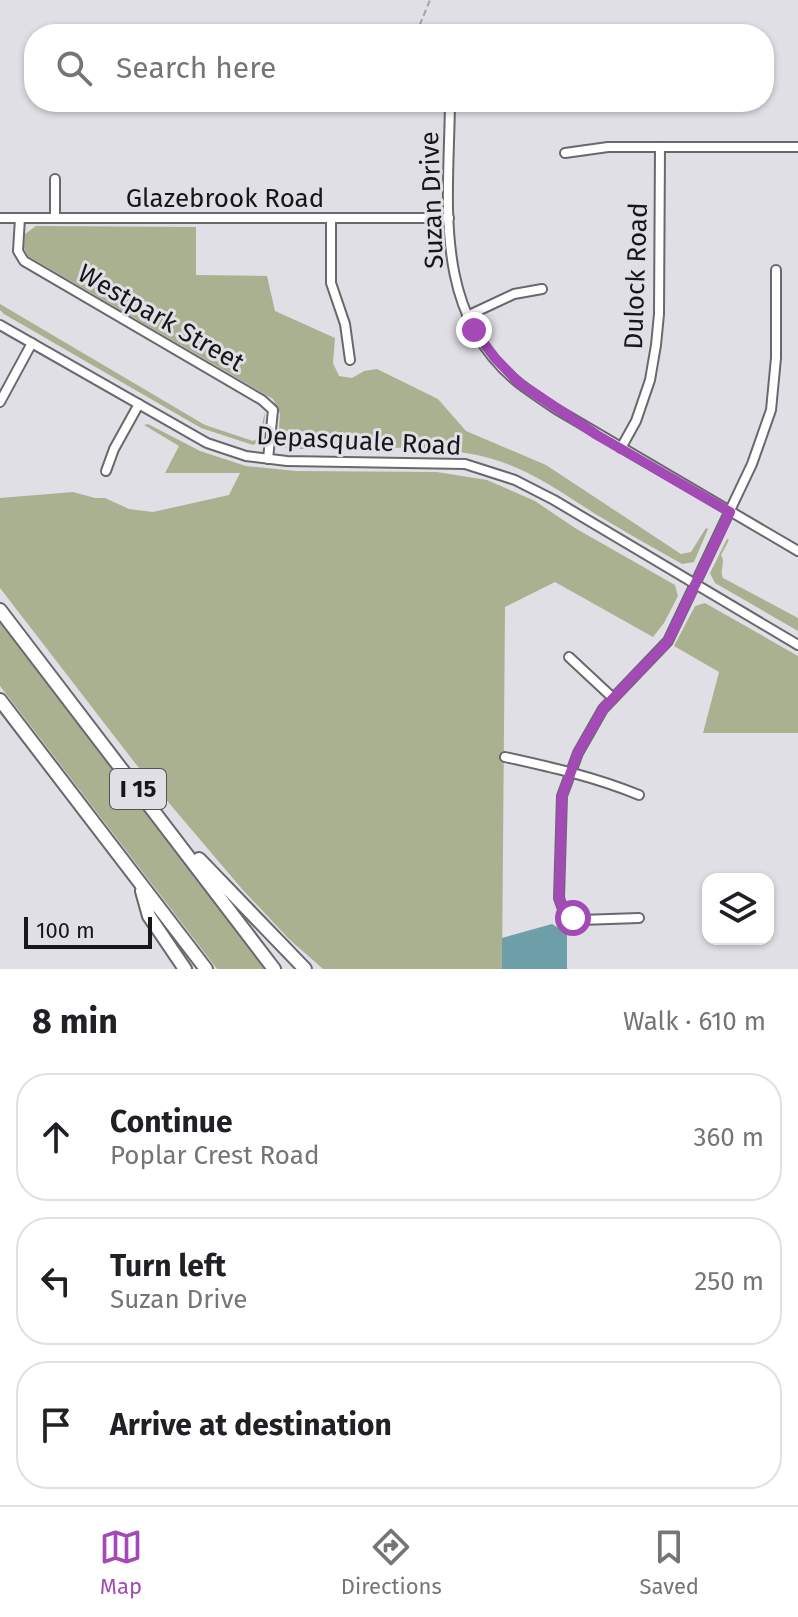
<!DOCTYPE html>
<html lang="en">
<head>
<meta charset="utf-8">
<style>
	:root { --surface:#fff; --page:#f2f2f2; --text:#202124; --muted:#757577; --line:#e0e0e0; --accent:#a34ab6 }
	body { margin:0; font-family:"Fira Sans",sans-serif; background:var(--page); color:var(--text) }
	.controls { position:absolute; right:24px; bottom:24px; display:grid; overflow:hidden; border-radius:16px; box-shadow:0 2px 6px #0004 }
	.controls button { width:72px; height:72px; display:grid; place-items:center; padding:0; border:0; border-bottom:2px solid var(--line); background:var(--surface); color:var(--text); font:40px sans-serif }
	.scale { position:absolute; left:24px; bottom:20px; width:128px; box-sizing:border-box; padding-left:8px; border:4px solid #171719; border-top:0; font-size:22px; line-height:28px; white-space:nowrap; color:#171719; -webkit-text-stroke:6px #dfdfe5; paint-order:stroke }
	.stop { position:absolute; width:24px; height:24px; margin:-18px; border:6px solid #a34ab6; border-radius:50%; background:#fff }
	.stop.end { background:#a34ab6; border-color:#fff; box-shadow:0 2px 8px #0008 }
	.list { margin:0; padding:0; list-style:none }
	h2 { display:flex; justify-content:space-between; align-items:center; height:104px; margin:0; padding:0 32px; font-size:34px }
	h2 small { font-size:26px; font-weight:400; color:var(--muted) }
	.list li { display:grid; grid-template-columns:52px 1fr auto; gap:24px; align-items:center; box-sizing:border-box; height:128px; margin:0 16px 16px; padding:0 16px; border:2px solid var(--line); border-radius:32px }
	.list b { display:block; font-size:30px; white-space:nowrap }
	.list p { margin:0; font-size:26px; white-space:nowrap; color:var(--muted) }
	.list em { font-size:26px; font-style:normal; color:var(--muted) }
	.icon { flex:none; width:44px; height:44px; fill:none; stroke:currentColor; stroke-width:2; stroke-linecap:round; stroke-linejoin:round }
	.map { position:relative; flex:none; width:798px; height:969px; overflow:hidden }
	.search { position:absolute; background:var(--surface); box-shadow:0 2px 6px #0004; left:24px; right:24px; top:24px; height:88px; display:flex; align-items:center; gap:20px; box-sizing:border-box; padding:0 28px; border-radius:32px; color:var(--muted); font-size:30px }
	.sheet { height:536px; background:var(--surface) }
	nav { display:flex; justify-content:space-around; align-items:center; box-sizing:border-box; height:112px; border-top:2px solid var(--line); background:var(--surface); font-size:22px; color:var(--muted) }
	nav a { display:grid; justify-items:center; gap:4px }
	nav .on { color:var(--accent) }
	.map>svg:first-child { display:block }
	.green { fill:#aab191 }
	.water { fill:#6c9fa7 }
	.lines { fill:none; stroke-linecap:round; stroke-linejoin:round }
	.minor-casing { stroke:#68686d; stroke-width:12 }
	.highway-casing { stroke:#68686d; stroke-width:16 }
	.path { stroke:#a3a3a7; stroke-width:2; stroke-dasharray:6 4; stroke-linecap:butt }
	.minor { stroke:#fff; stroke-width:8 }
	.highway { stroke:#fff; stroke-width:12 }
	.route { stroke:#a34ab6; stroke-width:10 }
	.labels { text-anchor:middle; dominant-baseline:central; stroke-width:6; stroke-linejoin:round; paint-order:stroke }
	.shield { fill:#dfdfe5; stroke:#535356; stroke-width:2 }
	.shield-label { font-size:24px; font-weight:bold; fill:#171719 }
	.street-label { font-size:26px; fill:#171719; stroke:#dfdfe5 }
</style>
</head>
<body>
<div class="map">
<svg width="798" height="969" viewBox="0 0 798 969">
	<rect width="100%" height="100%" fill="#dfdfe5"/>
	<g class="green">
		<path d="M 36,226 L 196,227 L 196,275 L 267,276 L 275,311 L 335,338 L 333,363 L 339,376 L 352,378 L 364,371 L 377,369 L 438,399 L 466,431 L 546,465 L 681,554 L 691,552 L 706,528 L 708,529 L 694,562 L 682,564 C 654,548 625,532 597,515 C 562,493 530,469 489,458 C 427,442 352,450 287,449 L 278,441 L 280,414 L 273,399 L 28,256 L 24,248 L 25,234 Z"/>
		<polygon points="0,304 205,425 253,441 259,438 265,412 263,439 253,445 201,428 4,314 0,310"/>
		<polygon points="148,424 200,451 246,466 296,471 437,472 487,480 535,501 575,528 675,585 678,596 664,623 653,637 555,582 505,607 502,969 323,969 289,939 242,889 135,763 0,588 0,498 73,492 95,498 105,498 129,509 153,512 229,495 240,473 165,473 179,446 144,425"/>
		<path d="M 727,539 L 729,540 L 721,555 C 726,563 719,570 723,578 L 798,618 L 798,631 L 715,583 L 710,573 Z"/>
		<polygon points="705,603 798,656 798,733 703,733 719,672 674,646 695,606"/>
		<polygon points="0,623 266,969 217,969 0,686"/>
	</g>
	<polygon class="water" points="552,924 567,933 567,969 502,969 502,938"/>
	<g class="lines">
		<g class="minor-casing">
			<g id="minor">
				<path d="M 450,102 C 449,202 431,314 520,384 C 532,393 544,401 556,409 L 798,551"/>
				<polyline points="565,153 608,147 798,147"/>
				<polyline points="55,179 55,218"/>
				<polyline points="0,218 449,218"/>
				<polyline points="20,218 18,251 24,261 262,400 273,410 268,459"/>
				<polyline points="331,218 331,283 345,324 350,360"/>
				<polyline points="467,316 514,294 542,289"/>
				<polyline points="0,325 207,443 246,456 287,461 465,464 515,480 554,500 798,645"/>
				<polyline points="0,402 32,343"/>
				<polyline points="621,448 636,421 650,380 656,345 659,314 660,147"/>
				<polyline points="106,471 114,449 139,404"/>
				<polyline points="569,657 613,698"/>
				<path d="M 505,757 C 551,767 595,777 639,795"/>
				<polyline points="639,918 580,920 565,915 559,898 562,796 578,753 603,709 668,641 752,464 771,410 776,358 776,270"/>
			</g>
		</g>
		<g class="highway-casing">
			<g id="highway">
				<polyline points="0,610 274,969"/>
				<polyline points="0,700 206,969"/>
				<polyline points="199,859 305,969"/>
				<polyline points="142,891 149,916 185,969"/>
			</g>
		</g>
		<polyline class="path" points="416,34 430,0"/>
		<use href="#minor" class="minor"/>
		<use href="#highway" class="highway"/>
	</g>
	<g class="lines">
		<polyline class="route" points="474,330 495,358 519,383 597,435 730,512 668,641 603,709 578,753 562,796 559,898 565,915 573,918"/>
	</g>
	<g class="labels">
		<rect class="shield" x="110" y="769" width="56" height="40" rx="6"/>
		<g class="shield-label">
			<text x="138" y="789">I 15</text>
		</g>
		<g class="street-label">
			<text x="225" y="198">Glazebrook Road</text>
			<text transform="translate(432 200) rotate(-92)">Suzan Drive</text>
			<text transform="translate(636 276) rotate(-88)">Dulock Road</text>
			<text transform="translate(161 318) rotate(30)">Westpark Street</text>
			<text transform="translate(359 441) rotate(3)">Depasquale Road</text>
		</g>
	</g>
</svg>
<div class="controls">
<button><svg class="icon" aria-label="layers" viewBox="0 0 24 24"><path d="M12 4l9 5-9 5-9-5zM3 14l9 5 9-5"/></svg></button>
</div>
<div class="scale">100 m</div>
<div class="stop" style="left:573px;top:918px"></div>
<div class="stop end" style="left:474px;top:330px"></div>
<div class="search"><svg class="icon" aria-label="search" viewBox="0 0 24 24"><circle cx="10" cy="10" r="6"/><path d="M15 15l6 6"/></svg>Search here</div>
</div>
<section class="sheet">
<h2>8 min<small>Walk · 610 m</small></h2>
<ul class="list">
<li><svg class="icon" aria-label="ahead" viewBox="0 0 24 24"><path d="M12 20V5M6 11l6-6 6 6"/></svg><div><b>Continue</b><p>Poplar Crest Road</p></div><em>360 m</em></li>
<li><svg class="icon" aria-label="left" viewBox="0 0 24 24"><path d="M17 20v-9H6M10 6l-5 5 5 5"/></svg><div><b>Turn left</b><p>Suzan Drive</p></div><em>250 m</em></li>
<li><svg class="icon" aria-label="arrive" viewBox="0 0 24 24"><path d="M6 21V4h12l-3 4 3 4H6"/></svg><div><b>Arrive at destination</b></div></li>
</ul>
</section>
<nav>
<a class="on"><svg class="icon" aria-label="map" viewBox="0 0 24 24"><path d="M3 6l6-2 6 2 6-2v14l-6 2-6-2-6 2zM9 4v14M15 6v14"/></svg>Map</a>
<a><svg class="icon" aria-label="directions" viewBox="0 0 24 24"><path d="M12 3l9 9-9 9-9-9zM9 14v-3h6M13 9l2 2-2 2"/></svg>Directions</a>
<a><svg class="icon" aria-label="saved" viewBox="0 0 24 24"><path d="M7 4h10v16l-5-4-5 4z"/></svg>Saved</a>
</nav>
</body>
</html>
